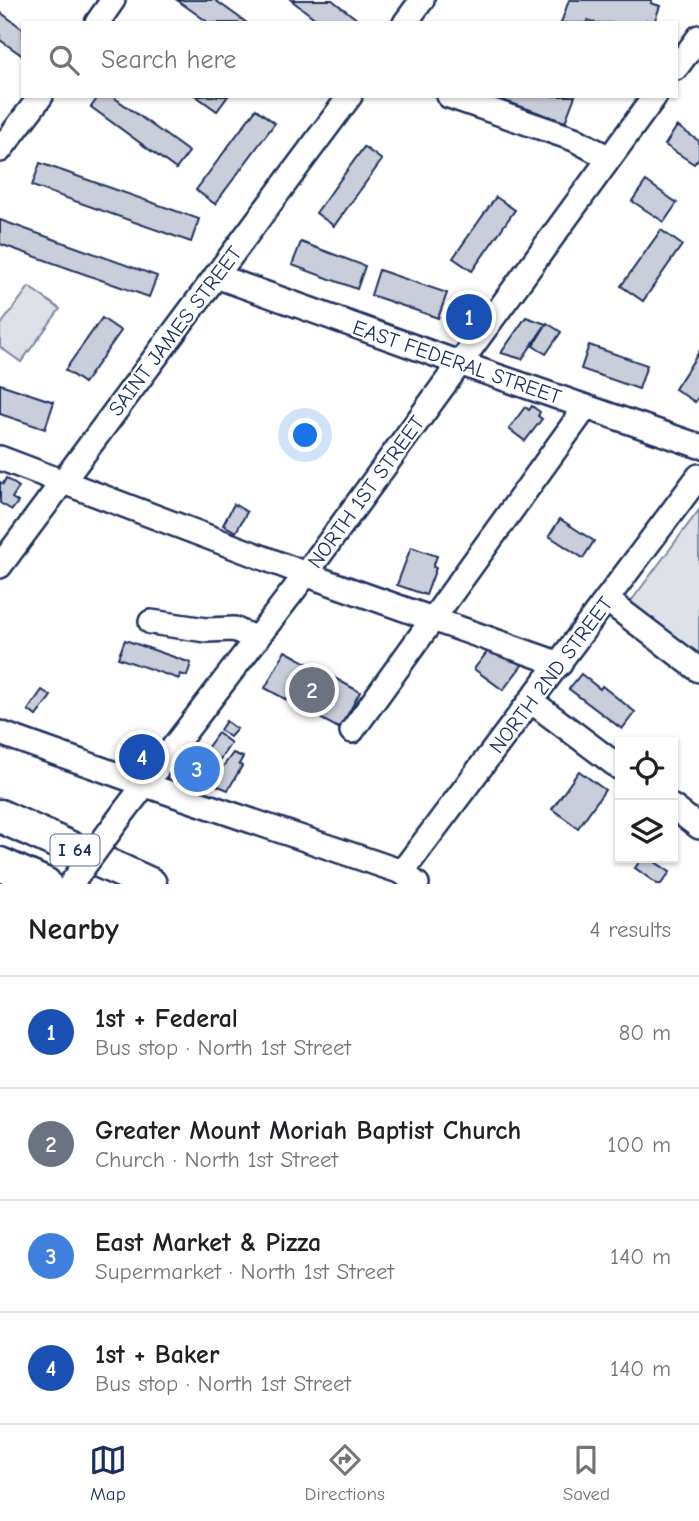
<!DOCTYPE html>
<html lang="en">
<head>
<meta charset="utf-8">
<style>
	:root { --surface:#fff; --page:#f2f2f2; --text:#202124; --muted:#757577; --line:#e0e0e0; --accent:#1b2f5e }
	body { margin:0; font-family:"Comic Neue",sans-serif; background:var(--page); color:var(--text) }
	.controls { position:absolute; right:21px; bottom:21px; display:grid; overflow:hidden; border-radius:0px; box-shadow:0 2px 5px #0004 }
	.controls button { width:63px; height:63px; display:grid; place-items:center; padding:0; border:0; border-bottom:2px solid var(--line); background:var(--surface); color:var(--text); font:35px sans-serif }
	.you { position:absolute; left:306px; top:436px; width:24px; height:24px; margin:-18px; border:5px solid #fff; border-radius:50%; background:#1a73e8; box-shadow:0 0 0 10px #1a73e833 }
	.badge { display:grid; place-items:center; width:46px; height:46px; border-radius:50%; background:var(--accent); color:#fff; font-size:23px; font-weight:700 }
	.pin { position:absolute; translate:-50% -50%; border:4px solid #fff; box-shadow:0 2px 7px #0006 }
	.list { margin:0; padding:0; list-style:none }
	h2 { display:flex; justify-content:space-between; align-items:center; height:91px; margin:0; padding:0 28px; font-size:30px }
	h2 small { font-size:23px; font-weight:400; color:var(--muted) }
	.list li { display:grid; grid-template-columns:46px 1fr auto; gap:21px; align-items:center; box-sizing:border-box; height:112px; padding:0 28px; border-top:2px solid var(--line) }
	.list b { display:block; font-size:26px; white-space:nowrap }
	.list p { margin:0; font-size:23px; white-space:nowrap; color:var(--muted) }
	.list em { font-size:23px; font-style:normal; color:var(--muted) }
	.icon { flex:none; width:38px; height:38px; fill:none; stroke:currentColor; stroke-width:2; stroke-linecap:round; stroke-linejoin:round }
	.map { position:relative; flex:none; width:699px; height:884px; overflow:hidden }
	.search { position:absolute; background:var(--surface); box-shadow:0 2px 5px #0004; left:21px; right:21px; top:21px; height:77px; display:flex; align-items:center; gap:18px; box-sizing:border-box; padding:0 24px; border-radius:0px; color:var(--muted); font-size:26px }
	.sheet { height:539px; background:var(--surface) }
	nav { display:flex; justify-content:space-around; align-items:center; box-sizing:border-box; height:98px; border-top:2px solid var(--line); background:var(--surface); font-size:19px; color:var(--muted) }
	nav a { display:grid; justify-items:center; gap:4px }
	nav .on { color:var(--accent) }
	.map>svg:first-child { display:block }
	.green { fill:#dee1e7; stroke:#7c88a2; stroke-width:2 }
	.building { fill:#caceda; stroke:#1b2f5e; stroke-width:2 }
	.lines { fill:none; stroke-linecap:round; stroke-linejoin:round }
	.minor-casing { stroke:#1b2f5e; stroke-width:28 }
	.highway-casing { stroke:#1b2f5e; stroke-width:37 }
	.minor { stroke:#fff; stroke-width:23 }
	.highway { stroke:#fff; stroke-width:32 }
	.minor-bridge-casing { stroke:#1b2f5e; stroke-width:28; stroke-linecap:butt }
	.minor-bridge { stroke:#fff; stroke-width:23 }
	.labels { text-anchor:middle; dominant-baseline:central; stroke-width:5; stroke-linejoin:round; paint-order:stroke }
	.shield { fill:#fff; stroke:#5f6d8e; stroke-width:2 }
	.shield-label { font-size:19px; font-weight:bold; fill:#1b2f5e }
	.street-label { font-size:21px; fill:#1b2f5e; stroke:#fff }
</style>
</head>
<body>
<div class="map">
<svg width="699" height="884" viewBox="0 0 699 884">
	<rect width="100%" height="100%" fill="#fff"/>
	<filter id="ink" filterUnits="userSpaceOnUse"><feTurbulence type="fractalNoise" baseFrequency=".0143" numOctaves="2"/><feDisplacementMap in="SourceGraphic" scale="14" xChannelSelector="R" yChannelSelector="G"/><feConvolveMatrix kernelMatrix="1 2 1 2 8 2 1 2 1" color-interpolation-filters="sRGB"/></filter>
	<g filter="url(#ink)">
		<g class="green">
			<polygon points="29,287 60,309 21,362 0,347 0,326"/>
			<polygon points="699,510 699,658 629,604"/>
		</g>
		<g class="building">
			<polygon points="177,0 215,0 247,23 209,23"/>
			<polygon points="291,0 332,0 362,23 321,23"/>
			<polygon points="569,0 652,0 651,3 660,6 654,23 646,20 645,23 596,23 588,20 587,23 561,23"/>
			<polygon points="0,12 23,29 23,56 0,40"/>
			<polygon points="99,96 112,96 189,152 176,169 91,107"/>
			<polygon points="196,96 228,96 217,111"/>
			<polygon points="503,96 575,96 565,122 502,100"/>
			<polygon points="256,109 275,123 215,204 196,190"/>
			<polygon points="677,126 699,141 699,158 694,164 665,145"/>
			<polygon points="364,147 382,160 334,226 316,213"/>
			<polygon points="40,163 199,219 191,242 32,186"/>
			<polygon points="646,181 677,203 664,222 632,201"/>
			<polygon points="496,197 515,210 472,271 453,258"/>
			<polygon points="0,220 157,276 149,297 0,244"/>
			<polygon points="661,230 682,245 643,301 621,286"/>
			<polygon points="301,242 365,266 357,289 292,265"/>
			<polygon points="379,270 447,293 438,318 371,295"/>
			<polygon points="526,317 546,324 522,359 501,353"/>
			<polygon points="102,318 121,331 84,383 65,370"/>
			<polygon points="547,323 561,332 546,354 533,346"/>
			<polygon points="589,345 647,365 639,389 581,369"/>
			<polygon points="699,352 699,396 695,402 675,389"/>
			<polygon points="0,384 54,402 45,429 0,414"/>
			<polygon points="532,406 540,412 538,416 542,419 525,441 509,429 525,407 529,410"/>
			<polygon points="6,478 19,487 12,498 18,502 12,510 0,503 0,482 3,484"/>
			<polygon points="234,504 247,512 236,532 223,525"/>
			<polygon points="560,519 594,541 583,558 549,536"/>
			<polygon points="411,547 437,556 433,567 436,568 426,595 397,585"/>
			<polygon points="125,640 191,663 187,676 180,674 179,679 118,658"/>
			<polygon points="491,647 526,660 503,690 474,669"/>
			<polygon points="285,651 360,692 340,729 265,688"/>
			<polygon points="581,674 600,689 602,686 635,712 622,729 569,689"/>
			<polygon points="42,690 51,696 36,716 28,710"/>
			<polygon points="226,721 237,729 230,737 220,730"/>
			<polygon points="218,733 231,743 206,780 192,769"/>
			<polygon points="233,753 243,757 239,764 242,766 228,790 211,783"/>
			<polygon points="579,771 605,790 578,828 552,809"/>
			<polygon points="642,858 649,858 670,872 661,884 657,884 635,868"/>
		</g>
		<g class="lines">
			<g class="minor-casing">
				<g id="minor">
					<polyline points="97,23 113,0"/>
					<polyline points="405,23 422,0"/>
					<polyline points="676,68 699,37"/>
					<polyline points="449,96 574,139 609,158"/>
					<polyline points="0,150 41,96"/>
					<polyline points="216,276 459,363 699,446"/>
					<polyline points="0,458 319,579 560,664"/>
					<polyline points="0,566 350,96"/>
					<polyline points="607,600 699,670"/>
					<polyline points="151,622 206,630 234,629 257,639"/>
					<polyline points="531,701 620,768"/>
					<polyline points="352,731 586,407"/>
					<polyline points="0,733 146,785 402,872 417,884"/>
					<polyline points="673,807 699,827"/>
					<polyline points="126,809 300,582 655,96"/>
					<polyline points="402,872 699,476"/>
				</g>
			</g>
			<g class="highway-casing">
				<g id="highway">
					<polyline points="0,816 150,884"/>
					<polyline points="0,864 45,884"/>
				</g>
			</g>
			<use href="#minor" class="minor"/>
			<use href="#highway" class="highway"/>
			<g class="minor-bridge-casing">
				<polyline id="minor-bridge" points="71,884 126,809"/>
			</g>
			<use href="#minor-bridge" class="minor-bridge"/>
		</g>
	</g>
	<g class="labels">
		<rect class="shield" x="50.5" y="834.5" width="49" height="31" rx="5"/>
		<g class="shield-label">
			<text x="75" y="850">I 64</text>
		</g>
		<g class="street-label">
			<text transform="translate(175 331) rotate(-53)">SAINT JAMES STREET</text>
			<text transform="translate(457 362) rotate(19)">EAST FEDERAL STREET</text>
			<text transform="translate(366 492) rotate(-54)">NORTH 1ST STREET</text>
			<text transform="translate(551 675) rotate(-53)">NORTH 2ND STREET</text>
		</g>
	</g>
</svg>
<div class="controls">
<button><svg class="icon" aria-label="locate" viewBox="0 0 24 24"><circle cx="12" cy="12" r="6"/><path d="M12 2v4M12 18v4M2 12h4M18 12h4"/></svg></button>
<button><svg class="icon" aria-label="layers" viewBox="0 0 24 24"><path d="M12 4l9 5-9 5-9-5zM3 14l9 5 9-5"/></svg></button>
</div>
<div class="you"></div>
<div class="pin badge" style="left:469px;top:317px;background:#1a4fb4">1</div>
<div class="pin badge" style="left:312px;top:690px;background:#6b7280">2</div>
<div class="pin badge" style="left:197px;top:769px;background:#3f7fe0">3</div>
<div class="pin badge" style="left:142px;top:757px;background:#1a4fb4">4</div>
<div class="search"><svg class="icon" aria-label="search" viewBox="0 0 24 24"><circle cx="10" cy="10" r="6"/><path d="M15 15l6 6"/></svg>Search here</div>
</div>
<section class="sheet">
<h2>Nearby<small>4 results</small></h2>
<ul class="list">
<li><span class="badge" style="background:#1a4fb4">1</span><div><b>1st + Federal</b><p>Bus stop · North 1st Street</p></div><em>80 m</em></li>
<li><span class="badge" style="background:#6b7280">2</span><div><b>Greater Mount Moriah Baptist Church</b><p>Church · North 1st Street</p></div><em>100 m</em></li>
<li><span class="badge" style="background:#3f7fe0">3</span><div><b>East Market &amp; Pizza</b><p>Supermarket · North 1st Street</p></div><em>140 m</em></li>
<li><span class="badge" style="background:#1a4fb4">4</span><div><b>1st + Baker</b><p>Bus stop · North 1st Street</p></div><em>140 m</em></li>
</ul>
</section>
<nav>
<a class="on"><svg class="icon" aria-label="map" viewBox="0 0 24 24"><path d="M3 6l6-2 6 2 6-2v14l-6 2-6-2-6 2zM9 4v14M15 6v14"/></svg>Map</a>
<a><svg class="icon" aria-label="directions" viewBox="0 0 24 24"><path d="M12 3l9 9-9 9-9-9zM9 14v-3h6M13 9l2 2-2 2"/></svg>Directions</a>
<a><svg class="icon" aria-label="saved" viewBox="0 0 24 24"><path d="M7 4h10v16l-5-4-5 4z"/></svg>Saved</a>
</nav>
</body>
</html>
